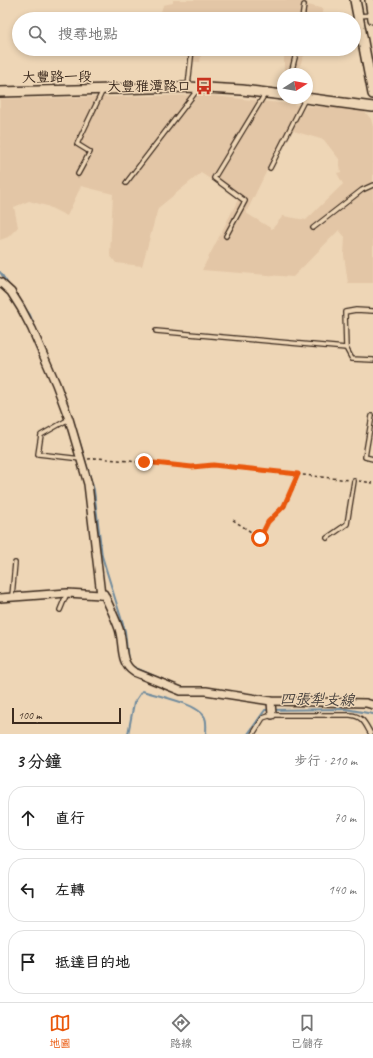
<!DOCTYPE html>
<html lang="zh-TW">
<head>
<meta charset="utf-8">
<style>
	:root { --surface:#fff; --page:#f6f6f6; --text:#222; --muted:#767676; --line:#e0e0e0; --accent:#ea580c }
	body { margin:0; font-family:Caveat,"LXGW WenKai TC",sans-serif; background:var(--page); color:var(--text) }
	.compass { position:absolute; left:277px; top:68px; width:36px; height:36px; border-radius:50%; background:var(--surface); box-shadow:0 2px 6px #0003; rotate:79deg }
	.scale { position:absolute; left:12px; bottom:10px; width:109px; box-sizing:border-box; padding-left:4px; border:2px solid #3b2a1e; border-top:0; font-size:11px; line-height:14px; white-space:nowrap; color:#3b2a1e; -webkit-text-stroke:3px #eed6b6; paint-order:stroke }
	.stop { position:absolute; width:12px; height:12px; margin:-9px; border:3px solid #ea580c; border-radius:50%; background:#fff }
	.stop.end { background:#ea580c; border-color:#fff; box-shadow:0 1px 4px #0008 }
	.list { margin:0; padding:0; list-style:none }
	h2 { display:flex; justify-content:space-between; align-items:center; height:52px; margin:0; padding:0 16px; font-size:17px }
	h2 small { font-size:13px; font-weight:400; color:var(--muted) }
	.list li { display:grid; grid-template-columns:26px 1fr auto; gap:12px; align-items:center; box-sizing:border-box; height:64px; margin:0 8px 8px; padding:0 8px; border:1px solid var(--line); border-radius:16px }
	.list b { display:block; font-size:15px; white-space:nowrap }
	.list em { font-size:13px; font-style:normal; color:var(--muted) }
	.icon { flex:none; width:22px; height:22px; fill:none; stroke:currentColor; stroke-width:2; stroke-linecap:round; stroke-linejoin:round }
	.map { position:relative; flex:none; width:373px; height:734px; overflow:hidden }
	.search { position:absolute; background:var(--surface); box-shadow:0 2px 6px #0003; left:12px; right:12px; top:12px; height:44px; display:flex; align-items:center; gap:10px; box-sizing:border-box; padding:0 14px; border-radius:22px; color:var(--muted); font-size:15px }
	.sheet { height:268px; background:var(--surface) }
	nav { display:flex; justify-content:space-around; align-items:center; box-sizing:border-box; height:56px; border-top:1px solid var(--line); background:var(--surface); font-size:11px; color:var(--muted) }
	nav a { display:grid; justify-items:center; gap:2px }
	nav .on { color:var(--accent) }
	.map>svg:first-child { display:block }
	.built { fill:#e3c6a6 }
	.lines { fill:none; stroke-linecap:round; stroke-linejoin:round }
	.stream { stroke:#708b9d; stroke-width:2 }
	.service-casing { stroke:#3b2a1e; stroke-width:6 }
	.minor-casing { stroke:#3b2a1e; stroke-width:10 }
	.tertiary-casing { stroke:#3b2a1e; stroke-width:12 }
	.path { stroke:#3b2a1e; stroke-width:1.5; stroke-dasharray:3 3; stroke-linecap:butt }
	.service { stroke:#eed6b6; stroke-width:3.5 }
	.minor { stroke:#eed6b6; stroke-width:7 }
	.tertiary { stroke:#eed6b6; stroke-width:9 }
	.route { stroke:#ea580c; stroke-width:5 }
	.labels { text-anchor:middle; dominant-baseline:central; stroke-width:3; stroke-linejoin:round; paint-order:stroke }
	.street-label { font-size:14px; fill:#3b2a1e; stroke:#eed6b6 }
	.poi-label { font-size:14px; fill:#3b2a1e; stroke:#eed6b6; text-anchor:end }
	.water-label { font-size:15px; font-style:italic; fill:#48423e; stroke:#eed6b6 }
</style>
</head>
<body>
<div class="map">
<svg width="373" height="734" viewBox="0 0 373 734">
	<rect width="100%" height="100%" fill="#eed6b6"/>
	<filter id="ink" filterUnits="userSpaceOnUse"><feTurbulence type="fractalNoise" baseFrequency=".025" numOctaves="2"/><feDisplacementMap in="SourceGraphic" scale="8" xChannelSelector="R" yChannelSelector="G"/><feConvolveMatrix kernelMatrix="1 2 1 2 8 2 1 2 1" color-interpolation-filters="sRGB"/></filter>
	<g filter="url(#ink)">
		<g class="built">
			<polygon points="173,0 307,0 308,5 324,9 320,19 159,19 163,5 173,3"/>
			<polygon points="187,49 202,49 200,62 187,61"/>
			<polygon points="284,49 307,49 296,74 284,74"/>
			<polygon points="205,95 299,105 246,213 272,229 283,216 306,220 343,184 337,173 341,172 339,159 324,140 290,130 306,106 362,109 365,112 371,119 373,127 373,283 348,283 344,255 345,237 339,230 293,277 202,270 239,198 201,173 158,208 142,266 116,263 110,255 113,194 81,186 67,216 47,206 29,201 14,207 18,227 8,237 0,240 0,99"/>
		</g>
		<g class="lines">
			<g class="stream">
				<polyline points="0,272 10,287"/>
				<polyline points="23,305 30,315 37,333"/>
				<polyline points="73,420 94,490 102,556 125,631 128,661"/>
				<polyline points="131,666 161,679"/>
				<path d="M 128,734 L 134,703 L 142,691 C 156,695 200,704 205,718 C 207,722 206,730 206,734"/>
				<polyline points="248,734 265,710 346,709 373,714"/>
			</g>
			<g class="service-casing">
				<g id="service">
					<polyline points="359,16 372,15"/>
					<polyline points="302,19 304,5"/>
					<polyline points="291,74 297,49"/>
					<polyline points="188,86 192,49"/>
					<polyline points="270,168 305,99"/>
					<polyline points="78,174 90,152 77,144 103,90"/>
					<polyline points="126,183 198,89"/>
					<polyline points="313,228 362,190 373,185"/>
					<polyline points="226,236 245,201 214,178 265,94"/>
					<polyline points="156,331 346,348 352,359 373,360"/>
					<polyline points="346,348 345,312 356,310 373,311"/>
					<polyline points="372,416 365,457 373,459"/>
					<polyline points="69,419 41,435 38,454 81,459"/>
					<polyline points="327,538 347,524 354,481"/>
					<polyline points="12,596 15,563"/>
					<polyline points="60,610 67,593"/>
					<path d="M 253,734 L 263,718 L 272,715 L 350,715 C 363,716 365,724 371,734"/>
				</g>
			</g>
			<g class="minor-casing">
				<g id="minor">
					<path d="M 0,282 L 11,292 L 21,308 L 32,329 L 56,384 L 69,419 L 88,484 L 101,595 L 104,594 C 109,606 115,617 119,629 C 124,644 119,663 134,672 L 181,691 L 206,691 L 271,701 L 366,703 L 373,705"/>
					<polyline points="0,598 67,593 101,595"/>
					<polyline points="271,701 272,715"/>
				</g>
			</g>
			<g class="tertiary-casing">
				<g id="tertiary">
					<polyline points="355,0 373,94"/>
					<polyline points="370,0 373,19"/>
					<polyline points="0,92 188,87 242,90 283,95"/>
					<polyline points="305,98 373,107"/>
				</g>
			</g>
			<g class="path">
				<polyline points="88,459 97,458 192,467 213,465 349,480"/>
				<polyline points="359,481 373,483"/>
				<polyline points="233,520 260,538 268,522 285,506 298,474"/>
			</g>
			<use href="#service" class="service"/>
			<use href="#minor" class="minor"/>
			<use href="#tertiary" class="tertiary"/>
		</g>
	</g>
	<g class="lines" filter="url(#ink)">
		<polyline class="route" points="144,462 192,467 213,465 298,474 284,506 268,522 260,538"/>
	</g>
	<defs>
		<g id="bus-bare" transform="scale(1.38)"><path d="M-5-6H5V4H4V6H2V4H-2V6H-4V4H-5ZM-3.5-4V0h7V-4ZM-3.5 1.2v1.5H-2V1.2ZM2 1.2v1.5H3.5V1.2Z" fill="#c8321e" stroke="#eed6b6" stroke-width="2.5" paint-order="stroke"/></g>
	</defs>
	<g fill-rule="evenodd">
		<use href="#bus-bare" x="204" y="86"/>
	</g>
	<g class="labels">
		<g class="street-label">
			<text transform="translate(57 77) rotate(-1)">大豐路一段</text>
		</g>
		<g class="poi-label">
			<text x="191" y="86">大豐雅潭路口</text>
		</g>
		<g class="water-label">
			<text transform="translate(317 700) rotate(1)">四張犁支線</text>
		</g>
	</g>
</svg>
<svg class="compass" viewBox="-18 -18 36 36"><path d="M0-13l5 13h-10z" fill="#e53935"/><path d="M0 13l5-13h-10z" fill="#767676"/></svg>
<div class="scale">100 m</div>
<div class="stop" style="left:260px;top:538px"></div>
<div class="stop end" style="left:144px;top:462px"></div>
<div class="search"><svg class="icon" aria-label="search" viewBox="0 0 24 24"><circle cx="10" cy="10" r="6"/><path d="M15 15l6 6"/></svg>搜尋地點</div>
</div>
<section class="sheet">
<h2>3 分鐘<small>步行 · 210 m</small></h2>
<ul class="list">
<li><svg class="icon" aria-label="ahead" viewBox="0 0 24 24"><path d="M12 20V5M6 11l6-6 6 6"/></svg><div><b>直行</b></div><em>70 m</em></li>
<li><svg class="icon" aria-label="left" viewBox="0 0 24 24"><path d="M17 20v-9H6M10 6l-5 5 5 5"/></svg><div><b>左轉</b></div><em>140 m</em></li>
<li><svg class="icon" aria-label="arrive" viewBox="0 0 24 24"><path d="M6 21V4h12l-3 4 3 4H6"/></svg><div><b>抵達目的地</b></div></li>
</ul>
</section>
<nav>
<a class="on"><svg class="icon" aria-label="map" viewBox="0 0 24 24"><path d="M3 6l6-2 6 2 6-2v14l-6 2-6-2-6 2zM9 4v14M15 6v14"/></svg>地圖</a>
<a><svg class="icon" aria-label="directions" viewBox="0 0 24 24"><path d="M12 3l9 9-9 9-9-9zM9 14v-3h6M13 9l2 2-2 2"/></svg>路線</a>
<a><svg class="icon" aria-label="saved" viewBox="0 0 24 24"><path d="M7 4h10v16l-5-4-5 4z"/></svg>已儲存</a>
</nav>
</body>
</html>
